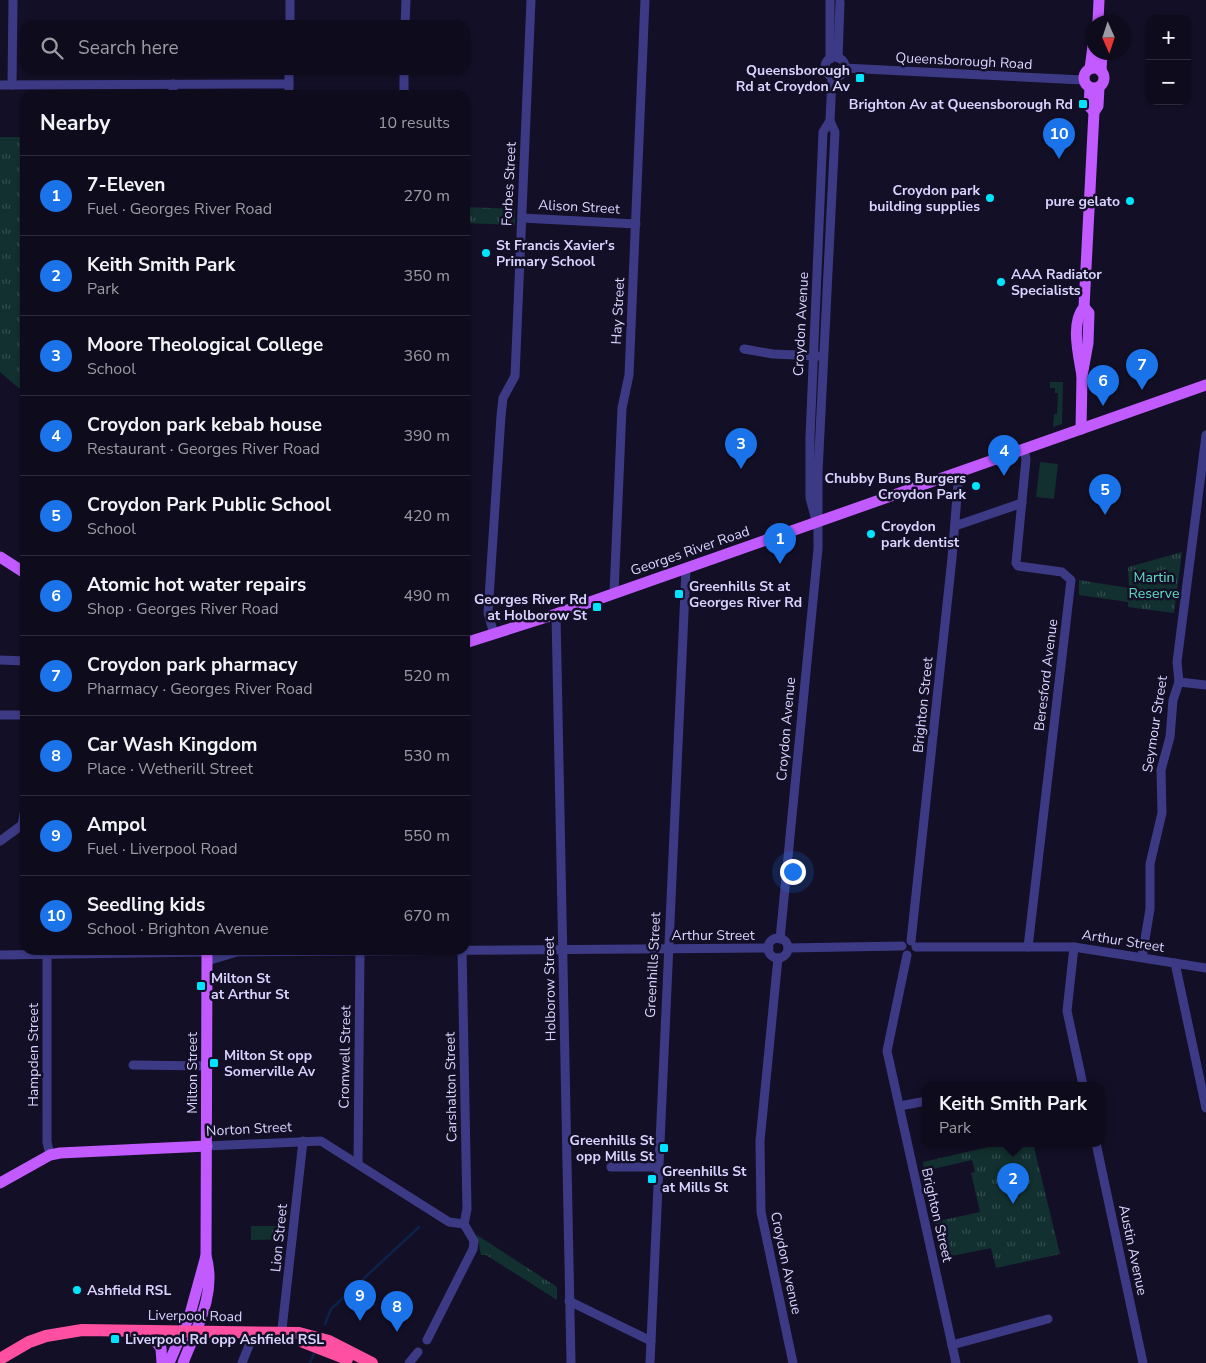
<!DOCTYPE html>
<html lang="en">
<head>
<meta charset="utf-8">
<style>
	:root { --surface:#0e0b1c; --page:#171425; --text:#f1f3f6; --muted:#9b9ba3; --line:#2e2b3b; --accent:#1a73e8 }
	body { margin:0; font-family:"Nunito Sans",sans-serif; background:var(--page); color:var(--text) }
	.controls { position:absolute; right:15px; top:15px; display:grid; overflow:hidden; border-radius:10px; box-shadow:0 1px 4px #0004 }
	.controls button { width:45px; height:45px; display:grid; place-items:center; padding:0; border:0; border-bottom:1px solid var(--line); background:var(--surface); color:var(--text); font:25px sans-serif }
	.compass { position:absolute; left:1086px; top:15px; width:45px; height:45px; border-radius:50%; background:var(--surface); box-shadow:0 1px 4px #0004; rotate:177deg }
	.you { position:absolute; left:792px; top:871px; width:18px; height:18px; margin:-12px; border:4px solid #fff; border-radius:50%; background:#1a73e8; box-shadow:0 0 0 8px #1a73e833 }
	.badge { display:grid; place-items:center; width:32px; height:32px; border-radius:50%; background:var(--accent); color:#fff; font-size:16px; font-weight:700 }
	.pin { position:absolute; translate:-50% -41px; filter:drop-shadow(0 1px 2px #0008) }
	.pin::after { content:''; position:absolute; top:26px; width:18px; height:15px; background:inherit; clip-path:polygon(0 0,100% 0,50% 100%) }
	.popup { position:absolute; left:922px; top:1082px; width:182px; height:65px; box-sizing:border-box; display:grid; place-content:center; border-radius:10px; background:var(--surface); filter:drop-shadow(0 1px 4px #0005); font-size:16px; white-space:nowrap; color:var(--muted) }
	.popup b { font-size:19px; color:var(--text) }
	.popup::after { content:''; position:absolute; left:50%; top:100%; margin-left:-10px; border:10px solid transparent; border-top-color:var(--surface) }
	.list { margin:0; padding:0; list-style:none }
	h2 { display:flex; justify-content:space-between; align-items:center; height:65px; margin:0; padding:0 20px; font-size:21px }
	h2 small { font-size:16px; font-weight:400; color:var(--muted) }
	.list li { display:grid; grid-template-columns:32px 1fr auto; gap:15px; align-items:center; box-sizing:border-box; height:80px; padding:0 20px; border-top:1px solid var(--line) }
	.list b { display:block; font-size:19px; white-space:nowrap }
	.list p { margin:0; font-size:16px; white-space:nowrap; color:var(--muted) }
	.list em { font-size:16px; font-style:normal; color:var(--muted) }
	.icon { flex:none; width:28px; height:28px; fill:none; stroke:currentColor; stroke-width:2; stroke-linecap:round; stroke-linejoin:round }
	.map { position:relative; flex:none; width:1206px; height:1363px; overflow:hidden }
	.search { position:absolute; background:var(--surface); box-shadow:0 1px 4px #0004; left:20px; top:20px; width:450px; height:55px; display:flex; align-items:center; gap:12px; box-sizing:border-box; padding:0 18px; border-radius:15px; color:var(--muted); font-size:19px }
	.panel { position:absolute; background:var(--surface); box-shadow:0 1px 4px #0004; left:20px; top:90px; width:450px; height:865px; border-radius:15px }
	.map>svg:first-child { display:block }
	.grass { fill:#12302f }
	.park { fill:url(#park-tufts) }
	.lines { fill:none; stroke-linecap:round; stroke-linejoin:round }
	.stream { stroke:#0c2248; stroke-width:2.5 }
	.minor { stroke:#3d3a85; stroke-width:9 }
	.major { stroke:#c25bff; stroke-width:11 }
	.highway { stroke:#ff4fa3; stroke-width:12 }
	.poi-dot { fill:#00e5ff; stroke:#130f26; stroke-width:2 }
	.labels { text-anchor:middle; dominant-baseline:central; stroke-width:5; stroke-linejoin:round; paint-order:stroke }
	.street-label { font-size:14px; fill:#d9d4ff; stroke:#130f26 }
	.poi-label { font-size:14px; font-weight:bold; fill:#d9d4ff; stroke:#130f26; text-anchor:start }
	.park-label { font-size:14px; fill:#5fe0c0; stroke:#130f26 }
</style>
</head>
<body>
<div class="map">
<svg width="1206" height="1363" viewBox="0 0 1206 1363">
	<defs>
		<pattern id="park-tufts" width="24" height="20" patternUnits="userSpaceOnUse" patternTransform="scale(1.25)"><rect width="24" height="20" fill="#12302f"/><path d="M3 7l-1-3M5 7V3M7 7l1-3M15 17l-1-3M17 17v-4M19 17l1-3" fill="none" stroke="#344d4e"/></pattern>
	</defs>
	<rect width="100%" height="100%" fill="#130f26"/>
	<g class="grass">
		<polygon points="1050,382 1063,382 1062,424 1053,427 1054,414 1057,414 1058,393 1055,393 1055,388 1050,388"/>
		<polygon points="1040,462 1058,464 1054,499 1036,497"/>
	</g>
	<g class="park">
		<polygon points="0,137 25,137 25,391 21,390 0,372"/>
		<polygon points="465,207 515,209 515,225 465,223"/>
		<polygon points="1182,552 1174,613 1128,607 1128,602 1079,595 1079,580 1129,588 1128,567"/>
		<polygon points="1006,1143 1033,1143 1060,1254 996,1268 991,1248 942,1258 934,1222 980,1212 971,1173 975,1172 972,1160 924,1171 923,1162"/>
		<polygon points="251,1226 287,1226 286,1239 251,1240"/>
		<polygon points="477,1235 557,1287 557,1300 486,1255 481,1255"/>
	</g>
	<g class="lines">
		<g class="stream">
			<polyline points="325,1324 331,1309 419,1227"/>
			<polyline points="310,1363 314,1353"/>
		</g>
		<g class="minor">
			<polyline points="290,25 290,0"/>
			<polyline points="405,25 406,0"/>
			<circle cx="835" cy="67" r="10"/>
			<polyline points="838,58 840,2"/>
			<polyline points="830,59 830,1"/>
			<polyline points="844,68 1083,80"/>
			<polyline points="0,85 289,84"/>
			<polyline points="12,85 13,0"/>
			<polyline points="173,95 173,84"/>
			<polyline points="289,95 289,70"/>
			<polyline points="404,95 404,70"/>
			<polyline points="522,218 636,224"/>
			<polyline points="744,349 773,354 818,356"/>
			<polyline points="1024,449 1026,459 1016,563 1018,566 1062,572 1071,580 1028,947"/>
			<polyline points="816,520 810,498 810,437 823,132 830,121"/>
			<polyline points="955,526 1022,503"/>
			<polyline points="614,593 622,408 629,375 645,0"/>
			<polyline points="556,614 571,1363"/>
			<polyline points="494,634 488,613 501,416 503,398 515,376 531,0"/>
			<polyline points="0,660 25,661"/>
			<polyline points="1179,682 1206,685"/>
			<polyline points="0,715 25,715"/>
			<polyline points="0,841 22,825 25,809"/>
			<circle cx="778" cy="948" r="10"/>
			<polyline points="780,939 818,549 818,472 835,132 830,121 832,77"/>
			<polyline points="911,941 952,558 959,472"/>
			<polyline points="916,947 1074,947 1206,968"/>
			<polyline points="1074,947 1067,1011 1083,1085"/>
			<polyline points="788,948 902,946"/>
			<polyline points="462,950 467,1209 464,1224"/>
			<polyline points="47,954 47,1142 50,1155"/>
			<polyline points="0,955 207,952"/>
			<polyline points="907,955 887,1051 956,1363"/>
			<polyline points="1142,957 1150,909 1150,864 1162,813 1161,770 1170,737 1173,700 1179,682 1177,662 1206,435"/>
			<polyline points="778,958 760,1141 761,1212 793,1363"/>
			<polyline points="207,961 237,952 769,948"/>
			<polyline points="1175,963 1206,1108"/>
			<polyline points="133,1065 207,1066"/>
			<polyline points="900,1106 926,1101"/>
			<polyline points="1096,1143 1143,1363"/>
			<polyline points="207,1146 321,1141 449,1222 464,1224"/>
			<polyline points="358,1164 360,950"/>
			<polyline points="611,1167 658,1167"/>
			<polyline points="569,1301 651,1341"/>
			<polyline points="281,1338 303,1141"/>
			<polyline points="427,1340 473,1249 474,1241 464,1224"/>
			<polyline points="952,1345 1048,1319"/>
			<polyline points="242,1363 252,1338"/>
			<polyline points="409,1363 418,1352"/>
			<polyline points="650,1363 686,569"/>
		</g>
		<g class="major">
			<polyline points="1098,22 1099,0"/>
			<circle cx="1094" cy="78" r="10"/>
			<polyline points="1090,69 1094,38"/>
			<polyline points="1101,71 1102,52"/>
			<polyline points="1090,88 1089,106 1094,112"/>
			<path d="M 1082,376 C 1079,356 1070,323 1084,307 L 1094,112 L 1098,106 L 1099,87"/>
			<polyline points="1081,429 1082,376 1088,343 1089,313 1084,307"/>
			<polyline points="0,557 25,573"/>
			<polyline points="465,643 556,614 1206,385"/>
			<polyline points="0,1183 50,1155 60,1153 207,1146"/>
			<polyline points="145,1337 156,1342 161,1348 162,1363"/>
			<polyline points="169,1363 190,1314 206,1256"/>
			<path d="M 183,1363 C 196,1329 217,1294 206,1256 L 207,950"/>
		</g>
		<g class="highway">
			<polyline points="303,1342 347,1359"/>
			<polyline points="0,1359 29,1342 46,1336 82,1330 299,1333 329,1341 372,1363"/>
		</g>
	</g>
	<g class="poi-dot">
		<rect x="855" y="73" width="10" height="10" rx="2.5"/>
		<rect x="1078" y="99" width="10" height="10" rx="2.5"/>
		<circle cx="990" cy="198" r="5"/>
		<circle cx="1130" cy="201" r="5"/>
		<circle cx="486" cy="253" r="5"/>
		<circle cx="1001" cy="282" r="5"/>
		<circle cx="976" cy="486" r="5"/>
		<circle cx="871" cy="534" r="5"/>
		<rect x="674" y="589" width="10" height="10" rx="2.5"/>
		<rect x="592" y="602" width="10" height="10" rx="2.5"/>
		<rect x="196" y="981" width="10" height="10" rx="2.5"/>
		<rect x="209" y="1058" width="10" height="10" rx="2.5"/>
		<rect x="659" y="1143" width="10" height="10" rx="2.5"/>
		<rect x="647" y="1174" width="10" height="10" rx="2.5"/>
		<circle cx="77" cy="1290" r="5"/>
		<rect x="110" y="1334" width="10" height="10" rx="2.5"/>
	</g>
	<g class="labels">
		<g class="street-label">
			<text transform="translate(964 61) rotate(3)">Queensborough Road</text>
			<text transform="translate(509 184) rotate(-87)">Forbes Street</text>
			<text transform="translate(579 207) rotate(3)">Alison Street</text>
			<text transform="translate(618 311) rotate(-87)">Hay Street</text>
			<text transform="translate(801 324) rotate(-87)">Croydon Avenue</text>
			<text transform="translate(690 551) rotate(-19)">Georges River Road</text>
			<text transform="translate(1046 675) rotate(-83)">Beresford Avenue</text>
			<text transform="translate(923 705) rotate(-84)">Brighton Street</text>
			<text transform="translate(1155 724) rotate(-81)">Seymour Street</text>
			<text transform="translate(786 729) rotate(-85)">Croydon Avenue</text>
			<text x="713" y="935">Arthur Street</text>
			<text transform="translate(1123 941) rotate(9)">Arthur Street</text>
			<text transform="translate(653 965) rotate(-87)">Greenhills Street</text>
			<text transform="translate(550 989) rotate(-91)">Holborow Street</text>
			<text transform="translate(33 1055) rotate(-90)">Hampden Street</text>
			<text transform="translate(345 1057) rotate(-89)">Cromwell Street</text>
			<text transform="translate(192 1073) rotate(-90)">Milton Street</text>
			<text transform="translate(451 1087) rotate(-91)">Carshalton Street</text>
			<text transform="translate(249 1129) rotate(-3)">Norton Street</text>
			<text transform="translate(937 1215) rotate(77)">Brighton Street</text>
			<text transform="translate(279 1238) rotate(-84)">Lion Street</text>
			<text transform="translate(1133 1250) rotate(78)">Austin Avenue</text>
			<text transform="translate(786 1263) rotate(78)">Croydon Avenue</text>
			<text transform="translate(195 1316) rotate(1)">Liverpool Road</text>
		</g>
		<g class="poi-label">
			<text x="850" y="70" text-anchor="end">Queensborough<tspan x="850" dy="16">Rd at Croydon Av</tspan></text>
			<text x="1073" y="104" text-anchor="end">Brighton Av at Queensborough Rd</text>
			<text x="980" y="190" text-anchor="end">Croydon park<tspan x="980" dy="16">building supplies</tspan></text>
			<text x="1120" y="201" text-anchor="end">pure gelato</text>
			<text x="496" y="245">St Francis Xavier's<tspan x="496" dy="16">Primary School</tspan></text>
			<text x="1011" y="274">AAA Radiator<tspan x="1011" dy="16">Specialists</tspan></text>
			<text x="966" y="478" text-anchor="end">Chubby Buns Burgers<tspan x="966" dy="16">Croydon Park</tspan></text>
			<text x="881" y="526">Croydon<tspan x="881" dy="16">park dentist</tspan></text>
			<text x="689" y="586">Greenhills St at<tspan x="689" dy="16">Georges River Rd</tspan></text>
			<text x="587" y="599" text-anchor="end">Georges River Rd<tspan x="587" dy="16">at Holborow St</tspan></text>
			<text x="211" y="978">Milton St<tspan x="211" dy="16">at Arthur St</tspan></text>
			<text x="224" y="1055">Milton St opp<tspan x="224" dy="16">Somerville Av</tspan></text>
			<text x="654" y="1140" text-anchor="end">Greenhills St<tspan x="654" dy="16">opp Mills St</tspan></text>
			<text x="662" y="1171">Greenhills St<tspan x="662" dy="16">at Mills St</tspan></text>
			<text x="87" y="1290">Ashfield RSL</text>
			<text x="125" y="1339">Liverpool Rd opp Ashfield RSL</text>
		</g>
		<g class="park-label">
			<text x="1154" y="577">Martin<tspan x="1154" dy="16">Reserve</tspan></text>
		</g>
	</g>
</svg>
<div class="controls">
<button>+</button>
<button>−</button>
</div>
<svg class="compass" viewBox="-18 -18 36 36"><path d="M0-13l5 13h-10z" fill="#e53935"/><path d="M0 13l5-13h-10z" fill="#9b9ba3"/></svg>
<div class="you"></div>
<div class="pin badge" style="left:780px;top:564px">1</div>
<div class="pin badge" style="left:1013px;top:1204px">2</div>
<div class="popup"><b>Keith Smith Park</b>Park</div>
<div class="pin badge" style="left:741px;top:469px">3</div>
<div class="pin badge" style="left:1004px;top:476px">4</div>
<div class="pin badge" style="left:1105px;top:515px">5</div>
<div class="pin badge" style="left:1103px;top:406px">6</div>
<div class="pin badge" style="left:1142px;top:390px">7</div>
<div class="pin badge" style="left:397px;top:1332px">8</div>
<div class="pin badge" style="left:360px;top:1321px">9</div>
<div class="pin badge" style="left:1059px;top:159px">10</div>
<div class="search"><svg class="icon" aria-label="search" viewBox="0 0 24 24"><circle cx="10" cy="10" r="6"/><path d="M15 15l6 6"/></svg>Search here</div>
<section class="panel">
<h2>Nearby<small>10 results</small></h2>
<ul class="list">
<li><span class="badge">1</span><div><b>7-Eleven</b><p>Fuel · Georges River Road</p></div><em>270 m</em></li>
<li><span class="badge">2</span><div><b>Keith Smith Park</b><p>Park</p></div><em>350 m</em></li>
<li><span class="badge">3</span><div><b>Moore Theological College</b><p>School</p></div><em>360 m</em></li>
<li><span class="badge">4</span><div><b>Croydon park kebab house</b><p>Restaurant · Georges River Road</p></div><em>390 m</em></li>
<li><span class="badge">5</span><div><b>Croydon Park Public School</b><p>School</p></div><em>420 m</em></li>
<li><span class="badge">6</span><div><b>Atomic hot water repairs</b><p>Shop · Georges River Road</p></div><em>490 m</em></li>
<li><span class="badge">7</span><div><b>Croydon park pharmacy</b><p>Pharmacy · Georges River Road</p></div><em>520 m</em></li>
<li><span class="badge">8</span><div><b>Car Wash Kingdom</b><p>Place · Wetherill Street</p></div><em>530 m</em></li>
<li><span class="badge">9</span><div><b>Ampol</b><p>Fuel · Liverpool Road</p></div><em>550 m</em></li>
<li><span class="badge">10</span><div><b>Seedling kids</b><p>School · Brighton Avenue</p></div><em>670 m</em></li>
</ul>
</section>
</div>
</body>
</html>
